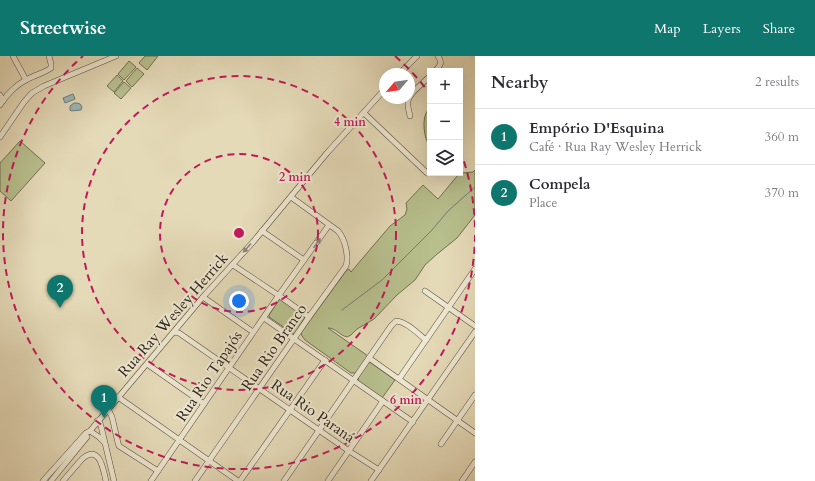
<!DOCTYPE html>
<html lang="en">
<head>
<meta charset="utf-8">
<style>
	:root { --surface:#fff; --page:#f2f2f3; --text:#2b2b33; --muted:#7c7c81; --line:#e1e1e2; --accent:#0f766e }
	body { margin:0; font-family:Cardo,serif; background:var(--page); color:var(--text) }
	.controls { position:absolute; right:12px; top:12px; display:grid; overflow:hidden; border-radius:0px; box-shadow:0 4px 16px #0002 }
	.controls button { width:36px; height:36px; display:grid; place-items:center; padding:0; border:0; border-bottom:1px solid var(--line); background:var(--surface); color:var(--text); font:20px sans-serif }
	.compass { position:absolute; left:379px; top:12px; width:36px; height:36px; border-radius:50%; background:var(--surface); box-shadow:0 4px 16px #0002; rotate:241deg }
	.you { position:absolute; left:239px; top:245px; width:14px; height:14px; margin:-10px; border:3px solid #fff; border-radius:50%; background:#1a73e8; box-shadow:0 0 0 6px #1a73e833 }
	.badge { display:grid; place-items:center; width:26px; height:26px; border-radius:50%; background:var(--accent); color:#fff; font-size:13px; font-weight:700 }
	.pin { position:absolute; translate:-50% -33px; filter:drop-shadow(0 1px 2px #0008) }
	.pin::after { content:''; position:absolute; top:21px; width:14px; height:12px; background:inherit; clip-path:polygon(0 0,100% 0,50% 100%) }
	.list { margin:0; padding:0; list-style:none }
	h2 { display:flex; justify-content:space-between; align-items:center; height:52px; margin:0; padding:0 16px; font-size:17px }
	h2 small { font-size:13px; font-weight:400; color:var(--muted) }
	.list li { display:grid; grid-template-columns:26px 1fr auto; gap:12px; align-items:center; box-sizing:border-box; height:56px; padding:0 16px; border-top:1px solid var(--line) }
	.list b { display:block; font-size:15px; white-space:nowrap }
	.list p { margin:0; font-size:13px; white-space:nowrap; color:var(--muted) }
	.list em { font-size:13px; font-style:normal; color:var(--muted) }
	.icon { flex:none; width:22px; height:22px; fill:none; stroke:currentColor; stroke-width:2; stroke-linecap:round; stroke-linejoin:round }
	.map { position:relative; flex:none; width:475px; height:425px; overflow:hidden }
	header { display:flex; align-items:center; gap:24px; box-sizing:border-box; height:56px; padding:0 20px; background:var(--accent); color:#fff }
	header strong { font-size:19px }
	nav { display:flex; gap:22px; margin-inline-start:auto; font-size:14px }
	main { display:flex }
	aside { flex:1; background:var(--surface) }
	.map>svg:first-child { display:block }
	.green { fill:#b7bf8d; stroke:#727153 }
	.water { fill:#9cb7ba; stroke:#6f7c7a }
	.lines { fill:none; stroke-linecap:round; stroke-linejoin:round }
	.stream { stroke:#6f7c7a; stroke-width:1 }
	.minor-casing { stroke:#5a5141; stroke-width:6 }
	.minor { stroke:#eee7d1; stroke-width:5 }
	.oneway { fill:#8d8575 }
	.ring { fill:none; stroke:#c2185b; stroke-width:2; stroke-dasharray:7 5 }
	.labels { text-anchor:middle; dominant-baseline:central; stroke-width:4; stroke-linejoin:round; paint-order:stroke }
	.street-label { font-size:15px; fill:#2c2319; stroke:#eee7d1 }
	.centre { fill:#c2185b; stroke:#eee7d1; stroke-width:2 }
	.ring-label { font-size:12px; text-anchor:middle; font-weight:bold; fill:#c2185b; stroke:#eee7d1; stroke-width:4; stroke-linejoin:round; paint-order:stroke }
</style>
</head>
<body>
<header>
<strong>Streetwise</strong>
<nav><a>Map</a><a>Layers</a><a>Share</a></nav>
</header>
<main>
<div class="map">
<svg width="475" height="425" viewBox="0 0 475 425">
	<rect width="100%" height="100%" fill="#e5dab8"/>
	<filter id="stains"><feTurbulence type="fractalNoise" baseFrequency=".005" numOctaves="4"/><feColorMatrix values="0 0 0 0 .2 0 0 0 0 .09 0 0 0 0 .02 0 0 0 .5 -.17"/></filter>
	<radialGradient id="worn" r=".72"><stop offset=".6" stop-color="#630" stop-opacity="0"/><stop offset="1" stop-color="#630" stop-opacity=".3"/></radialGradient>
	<g class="green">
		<polygon points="145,0 158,0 147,14 139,7"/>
		<polygon points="129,5 136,11 124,24 118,18"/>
		<polygon points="137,12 144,18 132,31 126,25"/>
		<polygon points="117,19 123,25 114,36 107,30"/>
		<polygon points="124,26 131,32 121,43 114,37"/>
		<path d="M 428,54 L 430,54 L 430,91 C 424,83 421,62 428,54 Z"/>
		<polygon points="20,85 45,107 11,145 0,135 0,107"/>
		<path d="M 475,114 L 475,159 L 457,182 L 436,199 L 425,209 L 415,224 L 397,239 L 374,263 L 357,273 L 351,279 L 347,281 C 339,279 336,272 328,272 L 368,300 L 356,317 L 351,317 L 305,284 L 302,280 L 301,277 L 346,215 L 349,213 L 351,216 L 390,170 L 405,159 L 407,153 L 406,147 L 423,129 L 438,143 L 458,119 L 457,117 L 460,117 L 460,115 L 462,117 L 473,116 Z"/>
		<polygon points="281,243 305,261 295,277 294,278 269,261 269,259 279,244"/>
		<polygon points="369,306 371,307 395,324 382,342 360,326 358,324 359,320"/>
	</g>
	<g class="water">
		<polygon points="73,38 75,43 65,47 63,42"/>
		<polygon points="74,47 77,47 80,48 82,51 81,54 71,55 70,54 70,50"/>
	</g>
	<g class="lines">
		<polyline class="stream" points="342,254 382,224 432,174 448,155 475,131"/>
		<g class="minor-casing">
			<g id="minor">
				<polyline points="13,0 26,24"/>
				<path d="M 435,15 C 440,10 443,7 438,0"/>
				<polyline points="399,18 417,0"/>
				<polyline points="0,39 3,45"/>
				<polyline points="409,42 413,36 430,20"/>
				<path d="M 409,42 C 406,48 409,54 410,60"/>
				<path d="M 0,49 C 6,39 17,28 28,23 C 35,19 44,17 51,12 L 51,8 L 49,0"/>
				<polyline points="364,57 427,117"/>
				<polyline points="0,81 24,46 32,37 44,30 116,0"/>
				<polyline points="262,175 304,204"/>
				<polyline points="233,209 281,241 309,261"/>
				<polyline points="425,235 475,270"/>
				<polyline points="203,241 253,276"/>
				<polyline points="264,262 413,366"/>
				<polyline points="174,276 179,277 349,395 379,414"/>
				<polyline points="369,302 475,377"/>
				<polyline points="147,308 204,348"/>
				<polyline points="399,323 475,213"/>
				<polyline points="118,341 238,425"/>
				<polyline points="108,353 112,361 118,387 119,390 158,415"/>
				<polyline points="97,365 100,367 101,370 114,425"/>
				<polyline points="90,375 99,381 104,386"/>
				<polyline points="441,388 475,339"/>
				<polyline points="43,425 86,377 90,375 203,241 253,186 327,97 385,33"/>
				<polyline points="51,425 87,381"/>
				<path d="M 63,425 L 82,403 C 100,388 103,413 106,425"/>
				<polyline points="151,425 279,239 329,169"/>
				<path d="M 195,425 L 309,261 L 346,210 C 349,200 345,183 338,175 L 291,141"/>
				<polyline points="240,425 325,304"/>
				<path d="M 284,425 L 391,270 L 396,265 C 407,266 417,277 426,284"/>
				<polyline points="328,425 383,345"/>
				<polyline points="371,425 475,276"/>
				<polyline points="462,425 475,406"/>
			</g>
		</g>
		<use href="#minor" class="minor"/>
	</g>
	<defs><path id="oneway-solid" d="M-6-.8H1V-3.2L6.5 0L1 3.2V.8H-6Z"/></defs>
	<g class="oneway">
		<use href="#oneway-solid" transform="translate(317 187) rotate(-54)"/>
		<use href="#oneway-solid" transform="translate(247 192) rotate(132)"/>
	</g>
	<g class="ring">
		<circle cx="239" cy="177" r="79"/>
		<circle cx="239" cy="177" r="157"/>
		<path d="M475 179A236 236 0 1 1 83 0M395 0A236 236 0 0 1 430 38M460 94A236 236 0 0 1 475 175"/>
	</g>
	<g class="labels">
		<g class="street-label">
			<text transform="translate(173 259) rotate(-49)">Rua Ray Wesley Herrick</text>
			<text transform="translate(274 291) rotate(-55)">Rua Rio Branco</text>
			<text transform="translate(209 320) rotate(-56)">Rua Rio Tapajós</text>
			<text transform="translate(313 355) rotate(35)">Rua Rio Paraná</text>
		</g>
	</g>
	<circle cx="239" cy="177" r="6" class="centre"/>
	<g class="ring-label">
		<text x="350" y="70">4 min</text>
		<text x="295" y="125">2 min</text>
		<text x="406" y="348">6 min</text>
	</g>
	<rect width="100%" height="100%" filter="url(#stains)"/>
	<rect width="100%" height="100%" fill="url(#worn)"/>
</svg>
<div class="controls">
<button>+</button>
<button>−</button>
<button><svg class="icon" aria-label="layers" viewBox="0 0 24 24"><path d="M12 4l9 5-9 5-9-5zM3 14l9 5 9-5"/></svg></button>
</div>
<svg class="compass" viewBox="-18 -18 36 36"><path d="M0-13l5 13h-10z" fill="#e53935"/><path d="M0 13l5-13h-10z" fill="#7c7c81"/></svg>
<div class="you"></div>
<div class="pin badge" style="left:104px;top:362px">1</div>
<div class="pin badge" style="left:60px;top:252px">2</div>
</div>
<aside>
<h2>Nearby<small>2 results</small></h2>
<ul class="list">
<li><span class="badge">1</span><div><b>Empório D'Esquina</b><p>Café · Rua Ray Wesley Herrick</p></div><em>360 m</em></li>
<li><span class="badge">2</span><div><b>Compela</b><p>Place</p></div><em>370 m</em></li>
</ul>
</aside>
</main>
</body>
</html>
